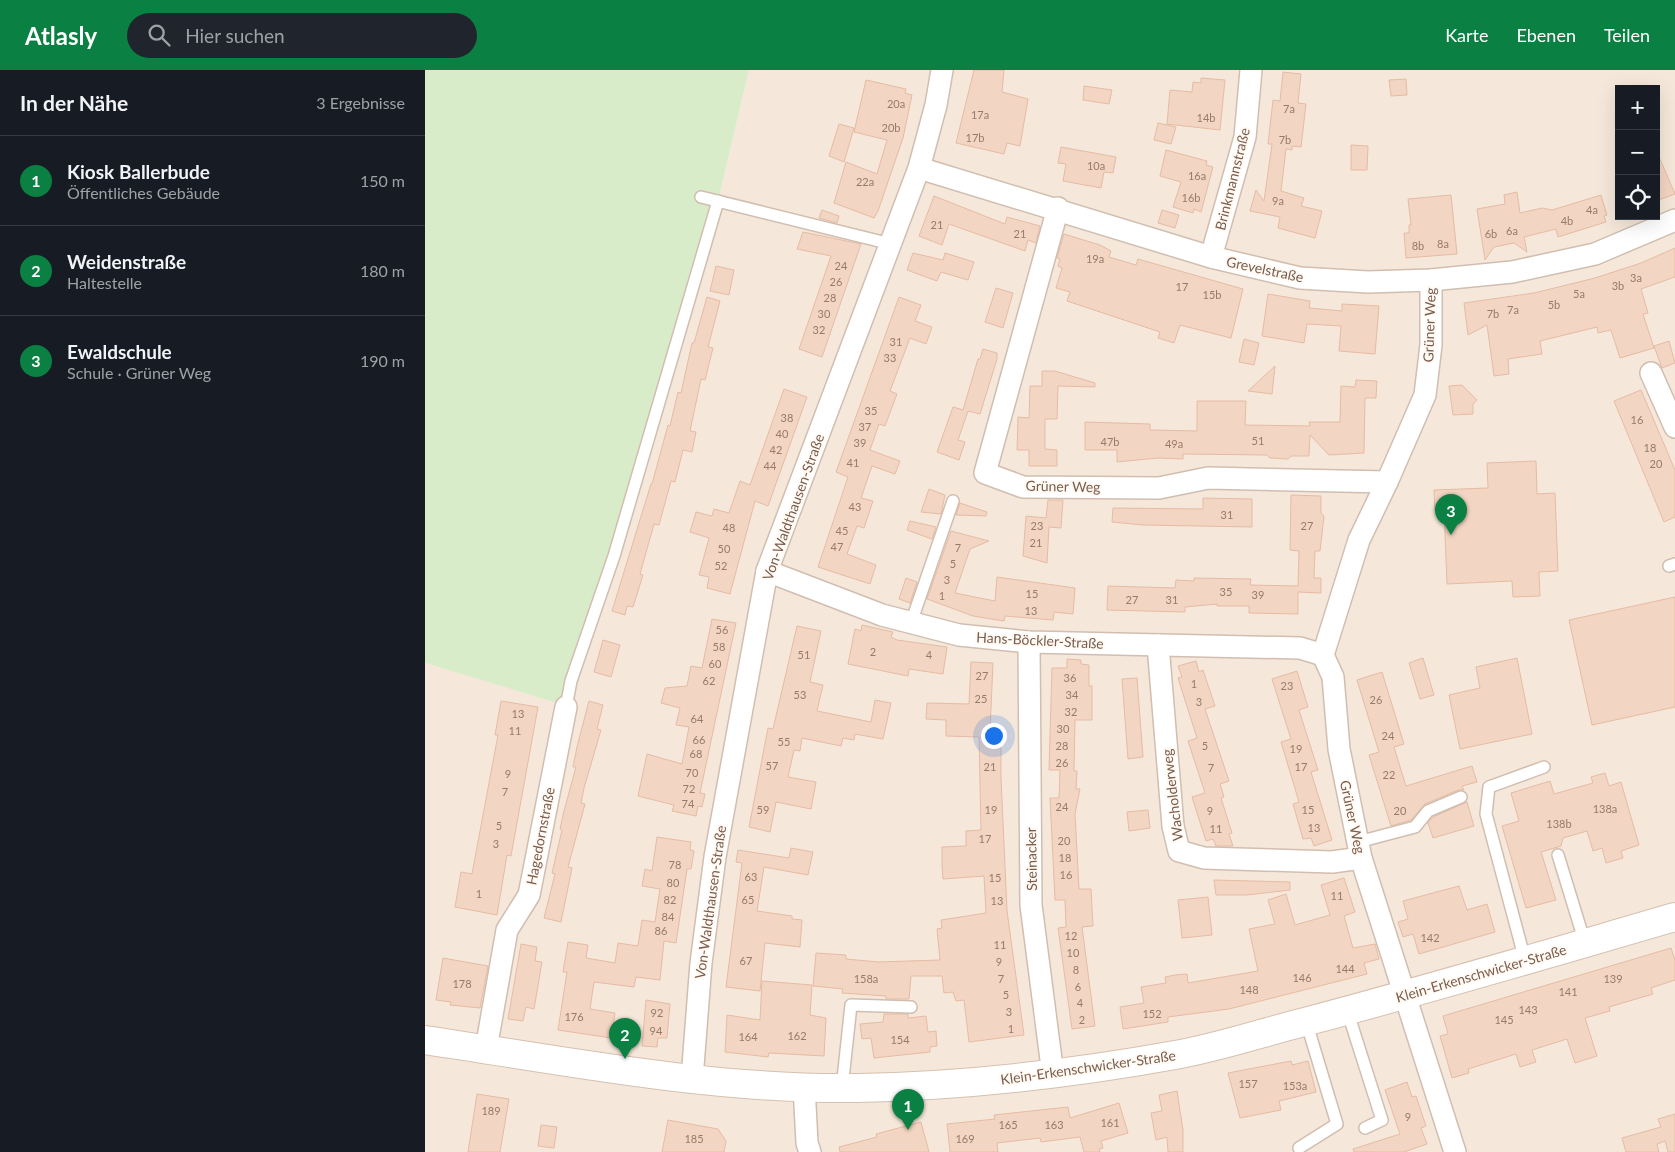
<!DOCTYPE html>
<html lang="de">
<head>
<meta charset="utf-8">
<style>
	:root { --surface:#171b24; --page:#20242c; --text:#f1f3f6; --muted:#9ea1a6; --line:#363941; --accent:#0b8043 }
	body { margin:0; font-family:Lato,sans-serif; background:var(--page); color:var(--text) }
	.controls { position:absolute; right:15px; top:15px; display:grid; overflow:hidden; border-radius:0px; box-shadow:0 5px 20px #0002 }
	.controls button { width:45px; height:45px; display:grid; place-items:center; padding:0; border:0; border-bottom:1px solid var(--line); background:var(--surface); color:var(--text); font:25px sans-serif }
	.you { position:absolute; left:568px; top:665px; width:18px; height:18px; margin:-12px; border:4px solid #fff; border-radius:50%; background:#1a73e8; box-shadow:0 0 0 8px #1a73e833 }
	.badge { display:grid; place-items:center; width:32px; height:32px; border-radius:50%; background:var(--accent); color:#fff; font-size:16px; font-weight:700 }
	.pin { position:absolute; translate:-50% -41px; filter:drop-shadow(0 1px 2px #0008) }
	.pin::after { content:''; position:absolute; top:26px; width:18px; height:15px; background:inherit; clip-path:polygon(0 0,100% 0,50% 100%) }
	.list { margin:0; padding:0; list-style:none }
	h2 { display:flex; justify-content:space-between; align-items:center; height:65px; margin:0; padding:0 20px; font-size:21px }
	h2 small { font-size:16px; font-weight:400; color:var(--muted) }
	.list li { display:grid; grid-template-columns:32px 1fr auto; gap:15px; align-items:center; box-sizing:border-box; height:90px; padding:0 20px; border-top:1px solid var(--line) }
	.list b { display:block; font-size:19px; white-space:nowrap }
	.list p { margin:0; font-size:16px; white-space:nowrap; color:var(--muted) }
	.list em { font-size:16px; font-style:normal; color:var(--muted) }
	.icon { flex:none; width:28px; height:28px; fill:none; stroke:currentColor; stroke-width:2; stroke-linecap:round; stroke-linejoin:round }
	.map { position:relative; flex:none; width:1250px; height:1082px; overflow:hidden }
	header { display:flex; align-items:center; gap:30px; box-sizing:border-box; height:70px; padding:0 25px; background:var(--accent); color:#fff }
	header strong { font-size:24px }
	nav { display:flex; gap:28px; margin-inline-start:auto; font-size:18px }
	.search { width:350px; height:45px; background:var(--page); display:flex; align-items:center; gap:12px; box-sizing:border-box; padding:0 18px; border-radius:28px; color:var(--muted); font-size:19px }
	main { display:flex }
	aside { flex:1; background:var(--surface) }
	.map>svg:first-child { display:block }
	.residential { fill:#f5e8da; fill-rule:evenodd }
	.green { fill:#d8ecc9 }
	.building { fill:#f3d5c3; stroke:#e6bba3 }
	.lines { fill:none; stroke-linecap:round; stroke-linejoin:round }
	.lane-casing { stroke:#d1beb0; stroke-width:14 }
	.street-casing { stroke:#d1beb0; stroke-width:24 }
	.secondary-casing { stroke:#d6c0b0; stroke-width:30 }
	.lane { stroke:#fff; stroke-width:11 }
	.street { stroke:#fff; stroke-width:21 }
	.secondary { stroke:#fff; stroke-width:28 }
	.labels { text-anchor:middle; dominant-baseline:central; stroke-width:4; stroke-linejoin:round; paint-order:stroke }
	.number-label { font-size:11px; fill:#987a6a }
	.street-label { font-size:14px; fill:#7a5c4d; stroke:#fffaf3 }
</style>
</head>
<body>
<header>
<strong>Atlasly</strong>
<div class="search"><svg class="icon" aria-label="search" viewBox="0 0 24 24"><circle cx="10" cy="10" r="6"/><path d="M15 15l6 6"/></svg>Hier suchen</div>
<nav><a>Karte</a><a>Ebenen</a><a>Teilen</a></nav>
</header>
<main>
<aside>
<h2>In der Nähe<small>3 Ergebnisse</small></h2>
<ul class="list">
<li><span class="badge">1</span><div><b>Kiosk Ballerbude</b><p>Öffentliches Gebäude</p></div><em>150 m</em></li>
<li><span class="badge">2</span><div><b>Weidenstraße</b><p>Haltestelle</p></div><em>180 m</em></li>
<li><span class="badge">3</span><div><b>Ewaldschule</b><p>Schule · Grüner Weg</p></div><em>190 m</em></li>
</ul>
</aside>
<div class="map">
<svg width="1250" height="1082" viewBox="0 0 1250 1082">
	<rect width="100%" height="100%" fill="#fdf6ec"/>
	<path class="residential" d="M 324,0 L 1250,0 L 1250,1082 L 0,1082 L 0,593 L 146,636 L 293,131 ZM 1194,19 L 1231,19 L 1231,146 L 1194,146 Z"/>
	<polygon class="green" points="0,0 324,0 293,131 146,637 0,593"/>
	<g class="building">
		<polygon points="549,0 579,0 577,22 603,29 595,76 582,73 579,84 531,73"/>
		<polygon points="858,2 876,4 873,33 881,34 876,77 867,76 867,80 861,79 856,121 879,128 876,136 897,141 890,168 853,158 855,147 825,141 831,120 839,131 847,74 843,74 848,30 855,31"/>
		<polygon points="776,8 800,10 795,60 742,54 745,20 767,22 768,12 776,13"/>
		<polygon points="981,9 982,25 966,26 964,10"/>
		<polygon points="441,10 481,19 480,23 487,25 478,68 453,141 449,148 409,133 421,92 452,104 462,70 429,62"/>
		<polygon points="659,16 687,20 684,34 658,30"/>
		<polygon points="733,53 751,57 746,74 729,70"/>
		<polygon points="414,54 429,58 419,92 404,86"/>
		<polygon points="926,75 943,76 942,100 926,100"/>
		<polygon points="636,77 691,87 688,103 679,102 676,118 638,111 641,94 633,93"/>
		<polygon points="741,80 782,91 781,95 788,97 776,142 769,139 768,143 748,137 756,112 735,106"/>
		<polygon points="1231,80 1250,124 1231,131"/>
		<polygon points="1092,122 1095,143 1117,138 1127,140 1176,125 1182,145 1179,146 1181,152 1133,167 1131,159 1099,167 1102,182 1089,173 1069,177 1060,190 1052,139 1080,134 1079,125"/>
		<polygon points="1026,125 1032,184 981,188 979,163 984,163 984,155 986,155 983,129"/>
		<polygon points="509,126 580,154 582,147 615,156 611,173 603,170 600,181 524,154 517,175 494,166"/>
		<polygon points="397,140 414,146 412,153 394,148"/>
		<polygon points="737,140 754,145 750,158 733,153"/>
		<polygon points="378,162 436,174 397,287 374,279 406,186 372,179"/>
		<polygon points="639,164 675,175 686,181 684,187 711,195 713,189 818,219 806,268 755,255 749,273 733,268 735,262 642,231 645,222 631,218 637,198 633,196 635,189 632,188"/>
		<polygon points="1250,178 1250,207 1216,219 1223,243 1218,244 1229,278 1195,288 1186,260 1173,263 1172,257 1115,271 1117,284 1083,289 1084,304 1069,306 1062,255 1043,265 1039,233 1109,223 1170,208 1216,193"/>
		<polygon points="488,183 518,190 520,183 549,192 543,210 516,202 512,211 482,200"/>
		<polygon points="291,196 309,200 304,225 285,221"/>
		<polygon points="571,218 588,223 578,258 560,252"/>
		<polygon points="843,224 885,231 884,238 917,241 917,234 954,236 950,284 914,281 916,256 882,254 879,273 837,266"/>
		<polygon points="282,227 295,231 283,277 288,278 280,310 276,309 265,361 271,362 267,382 258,380 250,412 246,411 234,455 229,454 215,504 218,505 208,537 202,536 200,545 187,541 226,414 227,414 243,355 245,356 253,322 256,323 267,273 269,273"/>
		<polygon points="474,227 496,235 490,251 507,257 501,274 485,268 465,321 472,324 460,356 454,354 445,380 475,391 470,404 447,396 436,428 448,431 439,458 432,456 422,484 451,495 445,514 393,497 423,407 411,402"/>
		<polygon points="819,269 834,273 829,295 814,292"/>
		<polygon points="1244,271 1250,293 1237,298 1229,276"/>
		<polygon points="558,279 572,283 572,289 555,344 543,341 533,370 540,372 534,390 512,382 528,337 538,340 553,289 555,289"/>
		<polygon points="850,296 847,324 823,321"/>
		<polygon points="617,301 630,301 670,313 670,317 633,316 632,349 620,349 620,379 632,380 632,396 604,396 604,380 592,380 593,347 604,348 605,316 617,316"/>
		<polygon points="931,310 952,311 951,328 940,328 939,383 904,385 885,365 884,386 866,386 863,389 845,388 842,385 758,384 758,389 733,388 692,392 692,380 660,380 660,352 725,354 725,360 772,361 772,331 821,331 820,355 885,356 884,352 915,352 916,316 930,317"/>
		<polygon points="1037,315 1052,330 1048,334 1048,344 1028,345 1024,316"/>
		<polygon points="359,319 382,327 343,436 330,431 305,524 282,518 284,507 274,505 284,468 265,462 271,442 287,446 289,439 304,443 315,411 325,415"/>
		<polygon points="1216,320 1250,400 1250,447 1239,452 1189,331"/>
		<polygon points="1111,391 1112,424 1130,423 1133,501 1114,502 1115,526 1088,527 1087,511 1022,514 1019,440 1010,441 1009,420 1063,418 1062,393"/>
		<polygon points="504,419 520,425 516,444 496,442"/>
		<polygon points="866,425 896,426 896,443 899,446 895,481 890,481 889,508 896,508 896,523 873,522 873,544 824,543 824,536 792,536 792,534 760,537 760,542 682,540 683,516 750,518 751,510 769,511 769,508 826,509 825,515 873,516 874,481 865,480"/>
		<polygon points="778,428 827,429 827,457 718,455 687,452 688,438 778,439"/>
		<polygon points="623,430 638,430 636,458 624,457 622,493 598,486 601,446 621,448"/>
		<polygon points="535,433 562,442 561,446 531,445"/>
		<polygon points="485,451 511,457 507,469 482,460"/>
		<polygon points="526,461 564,471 545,479 530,523 570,531 572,507 650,518 648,544 629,542 628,550 580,546 579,551 548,546 502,529"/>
		<polygon points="481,508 492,512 485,533 474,529"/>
		<polygon points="1250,527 1250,637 1167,655 1144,550"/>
		<polygon points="287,549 311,553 275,723 280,724 277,737 273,736 271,746 247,741 249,735 213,726 222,684 257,694 264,657 251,655 255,638 236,633 240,618 262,616 266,596 277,598"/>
		<polygon points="437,555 468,562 466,567 472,570 522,577 518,604 484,599 483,606 423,594 430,559 436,561"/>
		<polygon points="372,556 396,561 385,612 398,615 392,641 446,652 450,630 466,633 458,669 430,664 429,670 418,668 416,676 377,668 375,681 369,680 363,707 391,712 386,739 351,732 345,762 324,757 343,658 348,659"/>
		<polygon points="178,570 195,575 186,607 169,602"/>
		<polygon points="998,588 1009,625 995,629 984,593"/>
		<polygon points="1092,588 1107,664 1035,679 1024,625 1055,618 1051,597"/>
		<polygon points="642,589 656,590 656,594 664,595 664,616 667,616 667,650 650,650 649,701 652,701 651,719 655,719 650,744 654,819 666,819 668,856 657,857 670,956 647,959 633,858 641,857 640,830 630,830 625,728 634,728 635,700 624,700 627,598 642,598"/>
		<polygon points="771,591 774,602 778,600 790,636 780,639 804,711 795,714 799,727 796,728 807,763 804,764 808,776 791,776 788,769 781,771 767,727 780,723 763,671 772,668 753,608 757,607 753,596"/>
		<polygon points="546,592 568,593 565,661 576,661 576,708 582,841 599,965 544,972 539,930 531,931 528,922 519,923 517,906 486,906 484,929 461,929 461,926 417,923 418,919 388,916 391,883 421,885 421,889 453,892 515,890 512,859 517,858 516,850 561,843 559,806 518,809 517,795 517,777 541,776 541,761 556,760 554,667 521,666 521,650 501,649 502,633 544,634"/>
		<polygon points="872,601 883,637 874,640 893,700 886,702 907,770 889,776 886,768 878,769 868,734 874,732 856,672 866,669 847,609"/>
		<polygon points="957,602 979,674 969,677 981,716 1047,696 1052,712 1037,716 1039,720 1033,720 1000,734 986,750 966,756 944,685 954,682 932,610"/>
		<polygon points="712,608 718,687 703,689 697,609"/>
		<polygon points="76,631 113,637 86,786 82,785 72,845 30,837 36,802 47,804 73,665 70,665"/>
		<polygon points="164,631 178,635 172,659 176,660 159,718 156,733 160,734 143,797 147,798 136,852 119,848 130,804 127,803 137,760 135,759 139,741 151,697 148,697 152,677"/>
		<polygon points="1180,703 1184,716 1196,712 1214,775 1196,781 1198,788 1181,793 1177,778 1168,781 1162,761 1138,768 1136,776 1116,782 1131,830 1101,838 1077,756 1094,751 1086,723 1125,711 1129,724 1168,713 1166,707"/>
		<polygon points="1042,732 1049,756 1008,768 1003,753 1008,747"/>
		<polygon points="723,740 725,758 704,761 702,742"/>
		<polygon points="232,767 266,772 265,780 269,781 266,799 262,799 251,873 239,871 235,910 211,907 209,917 169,912 165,939 190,943 186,968 133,960 142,902 138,902 143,872 163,875 161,888 190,893 193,873 213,876 217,850 230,852 235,819 217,816 220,799 227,801"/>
		<polygon points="366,778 388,782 383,805 339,797 332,841 367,846 367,849 377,850 375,877 340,873 335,921 301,917 317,793 311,792 313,780 364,788"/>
		<polygon points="919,808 930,842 919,846 928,878 950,874 954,889 939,893 942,904 804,939 743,947 743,952 698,959 695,937 719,933 716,917 741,913 740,907 750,905 762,904 763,913 833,901 824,859 850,854 843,830 861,824 870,855 905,845 896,815"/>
		<polygon points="789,810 865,812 865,820 822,825 791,825"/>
		<polygon points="1034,816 1042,840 1062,834 1070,862 994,884 988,864 978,867 973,852 983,849 978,831"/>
		<polygon points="783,827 787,865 757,868 753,830"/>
		<polygon points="96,874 112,877 110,891 117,892 109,939 101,937 98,951 83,949"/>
		<polygon points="1246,878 1250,890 1250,910 1226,918 1228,924 1184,937 1185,941 1160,948 1172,986 1150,993 1142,969 1107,980 1111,992 1095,997 1091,984 1043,999 1044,1003 1027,1008 1015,966 1023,964 1018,946"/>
		<polygon points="18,888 63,896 55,938 25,935 26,932 11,930"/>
		<polygon points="337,911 387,915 385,945 401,948 399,986 344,983 343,987 300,982 302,945 335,950"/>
		<polygon points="221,930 245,934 242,968 233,968 232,977 217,976"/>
		<polygon points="459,944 483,944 483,948 501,946 503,962 511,961 512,976 505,977 505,982 449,988 446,968 437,969 435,954 458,952"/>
		<polygon points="866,991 867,995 883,991 891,1022 854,1031 856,1040 815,1048 803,1003"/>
		<polygon points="982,1012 987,1027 991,1026 1001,1056 996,1058 1002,1074 979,1082 929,1082 928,1079 975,1064 960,1020"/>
		<polygon points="752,1021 758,1060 758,1082 743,1082 742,1067 731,1070 726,1043 737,1041 734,1025"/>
		<polygon points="52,1024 84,1029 75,1082 43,1082"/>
		<polygon points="694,1033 703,1063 676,1071 678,1078 674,1079 675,1082 659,1082 655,1067 616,1072 615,1068 572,1073 573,1082 525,1082 522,1054 570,1049 569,1045 643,1037 645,1048"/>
		<polygon points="1250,1044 1250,1082 1243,1082 1240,1071 1232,1074 1234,1082 1201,1082 1197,1068 1236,1057 1233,1049"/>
		<polygon points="243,1050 293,1059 301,1071 299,1082 237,1082"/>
		<polygon points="496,1052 504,1082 415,1082 414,1077 452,1067 451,1064"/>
		<polygon points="116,1055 132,1057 129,1078 113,1076"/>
	</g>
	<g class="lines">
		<g class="lane-casing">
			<g id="lane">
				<polyline points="276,127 466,174"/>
				<polyline points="1244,496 1250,494"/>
				<polyline points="486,553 528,431"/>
				<polyline points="141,637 146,611 189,486 293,131"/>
				<polyline points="933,772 990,757 1003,741 1036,727"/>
				<polyline points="1133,785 1160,873"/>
				<polyline points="1100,890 1061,744 1064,717 1119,697"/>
				<polyline points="922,940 957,1050 940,1058"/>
				<polyline points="417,1018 426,935 486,937"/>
				<polyline points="874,1078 912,1054 881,951"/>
			</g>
		</g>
		<g class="street-casing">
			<g id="street">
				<polyline points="494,98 786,187 875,208 943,212 1006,210 1087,202 1170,184 1250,150"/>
				<polyline points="633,138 560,403 598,417 734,418 783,408 962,412"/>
				<polyline points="786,187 820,67 826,0"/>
				<polyline points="1006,210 1006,275 1000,325 962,412 934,470 898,585 908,607 914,679 936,788 1030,1082"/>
				<polyline points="1226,303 1250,357"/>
				<polyline points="342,501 457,545 534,565 604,572 875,578 898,585"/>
				<polyline points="604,572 606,835 628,1005"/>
				<polyline points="733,575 748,756 754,781 779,788 907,792 936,788"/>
				<polyline points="61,979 82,860 104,825 141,637"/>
				<polyline points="267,1009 276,893 290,787 342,501 494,98 511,35 517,0"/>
				<polyline points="379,1016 382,1073 385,1082"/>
			</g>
		</g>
		<g class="secondary-casing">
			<path id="secondary" d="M 0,970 C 143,991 287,1020 432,1018 C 539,1016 645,1004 750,985 C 796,977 842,961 887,950 C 1008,918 1129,882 1250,847"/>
		</g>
		<use href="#lane" class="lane"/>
		<use href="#street" class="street"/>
		<use href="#secondary" class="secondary"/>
	</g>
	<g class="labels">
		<g class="number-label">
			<text x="471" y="33">20a</text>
			<text x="864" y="38">7a</text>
			<text x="555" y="44">17a</text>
			<text x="781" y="47">14b</text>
			<text x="466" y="57">20b</text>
			<text x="550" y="67">17b</text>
			<text x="860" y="69">7b</text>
			<text x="671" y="95">10a</text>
			<text x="772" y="105">16a</text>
			<text x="440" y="111">22a</text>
			<text x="766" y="127">16b</text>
			<text x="853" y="130">9a</text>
			<text x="1167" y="139">4a</text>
			<text x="1142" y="150">4b</text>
			<text x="512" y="154">21</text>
			<text x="1087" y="160">6a</text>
			<text x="595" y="163">21</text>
			<text x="1066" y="163">6b</text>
			<text x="1018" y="173">8a</text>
			<text x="993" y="175">8b</text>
			<text x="670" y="188">19a</text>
			<text x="416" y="195">24</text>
			<text x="1211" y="207">3a</text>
			<text x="411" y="211">26</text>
			<text x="1193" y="215">3b</text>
			<text x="757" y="216">17</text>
			<text x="1154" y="223">5a</text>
			<text x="787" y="224">15b</text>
			<text x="405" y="227">28</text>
			<text x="1129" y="234">5b</text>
			<text x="1088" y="239">7a</text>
			<text x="399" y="243">30</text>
			<text x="1068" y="243">7b</text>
			<text x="394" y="259">32</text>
			<text x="471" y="271">31</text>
			<text x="465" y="287">33</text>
			<text x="446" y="340">35</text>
			<text x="362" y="347">38</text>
			<text x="1212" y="349">16</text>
			<text x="440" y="356">37</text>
			<text x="357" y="363">40</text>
			<text x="833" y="370">51</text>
			<text x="685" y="371">47b</text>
			<text x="435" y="372">39</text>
			<text x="749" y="373">49a</text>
			<text x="1225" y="377">18</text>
			<text x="351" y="379">42</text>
			<text x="428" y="392">41</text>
			<text x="1231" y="393">20</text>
			<text x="345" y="395">44</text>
			<text x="430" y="436">43</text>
			<text x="802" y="444">31</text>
			<text x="612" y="455">23</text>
			<text x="882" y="455">27</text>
			<text x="304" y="457">48</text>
			<text x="417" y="460">45</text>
			<text x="611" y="472">21</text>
			<text x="412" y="476">47</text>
			<text x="533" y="477">7</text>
			<text x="299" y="478">50</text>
			<text x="528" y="493">5</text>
			<text x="296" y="495">52</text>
			<text x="522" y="509">3</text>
			<text x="801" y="521">35</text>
			<text x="607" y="523">15</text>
			<text x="833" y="524">39</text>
			<text x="517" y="525">1</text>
			<text x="707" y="529">27</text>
			<text x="747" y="529">31</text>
			<text x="606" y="540">13</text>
			<text x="297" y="559">56</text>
			<text x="294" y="576">58</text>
			<text x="448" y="581">2</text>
			<text x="379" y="584">51</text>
			<text x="504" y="584">4</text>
			<text x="290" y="593">60</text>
			<text x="557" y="605">27</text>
			<text x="645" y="607">36</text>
			<text x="284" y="610">62</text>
			<text x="769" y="613">1</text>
			<text x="862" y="615">23</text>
			<text x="375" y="624">53</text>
			<text x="647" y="624">34</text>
			<text x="556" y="628">25</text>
			<text x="951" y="629">26</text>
			<text x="774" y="631">3</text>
			<text x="646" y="641">32</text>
			<text x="93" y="643">13</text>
			<text x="272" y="648">64</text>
			<text x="638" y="658">30</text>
			<text x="90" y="660">11</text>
			<text x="963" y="665">24</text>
			<text x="274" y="669">66</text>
			<text x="359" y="671">55</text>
			<text x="637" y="675">28</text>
			<text x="780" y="675">5</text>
			<text x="871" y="678">19</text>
			<text x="271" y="683">68</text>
			<text x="637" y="692">26</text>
			<text x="347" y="695">57</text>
			<text x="565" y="696">21</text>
			<text x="876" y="696">17</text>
			<text x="786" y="697">7</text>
			<text x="267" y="702">70</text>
			<text x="83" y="703">9</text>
			<text x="964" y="704">22</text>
			<text x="264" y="718">72</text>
			<text x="80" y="721">7</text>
			<text x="263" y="733">74</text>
			<text x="637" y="736">24</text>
			<text x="1180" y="738">138a</text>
			<text x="338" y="739">59</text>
			<text x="566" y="739">19</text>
			<text x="883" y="739">15</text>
			<text x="785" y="740">9</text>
			<text x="975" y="740">20</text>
			<text x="1134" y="753">138b</text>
			<text x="74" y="755">5</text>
			<text x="889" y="757">13</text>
			<text x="791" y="758">11</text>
			<text x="560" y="768">17</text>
			<text x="639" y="770">20</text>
			<text x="71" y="773">3</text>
			<text x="640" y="787">18</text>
			<text x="250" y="794">78</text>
			<text x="641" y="804">16</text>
			<text x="326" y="806">63</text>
			<text x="570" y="807">15</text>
			<text x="248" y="812">80</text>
			<text x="54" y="823">1</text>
			<text x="912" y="825">11</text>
			<text x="245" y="829">82</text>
			<text x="323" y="829">65</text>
			<text x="572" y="830">13</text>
			<text x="243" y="846">84</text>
			<text x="236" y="860">86</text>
			<text x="646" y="865">12</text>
			<text x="1005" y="867">142</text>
			<text x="575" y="874">11</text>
			<text x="648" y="882">10</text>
			<text x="321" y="890">67</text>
			<text x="574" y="891">9</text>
			<text x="920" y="898">144</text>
			<text x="651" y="899">8</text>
			<text x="877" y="907">146</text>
			<text x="441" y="908">158a</text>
			<text x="576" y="908">7</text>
			<text x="1188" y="908">139</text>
			<text x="37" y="913">178</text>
			<text x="653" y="916">6</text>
			<text x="824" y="919">148</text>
			<text x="1143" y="921">141</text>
			<text x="581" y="924">5</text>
			<text x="655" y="932">4</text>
			<text x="1103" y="939">143</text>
			<text x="584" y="941">3</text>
			<text x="232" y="942">92</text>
			<text x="727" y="943">152</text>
			<text x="149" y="946">176</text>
			<text x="657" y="949">2</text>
			<text x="1079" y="949">145</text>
			<text x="586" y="958">1</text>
			<text x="231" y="960">94</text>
			<text x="372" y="965">162</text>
			<text x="323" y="966">164</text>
			<text x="475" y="969">154</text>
			<text x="823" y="1013">157</text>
			<text x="870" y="1015">153a</text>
			<text x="66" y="1040">189</text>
			<text x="983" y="1046">9</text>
			<text x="685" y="1052">161</text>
			<text x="583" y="1054">165</text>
			<text x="629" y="1054">163</text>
			<text x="269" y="1068">185</text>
			<text x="540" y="1068">169</text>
		</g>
		<g class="street-label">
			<text transform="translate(807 109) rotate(-76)">Brinkmannstraße</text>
			<text transform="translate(840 199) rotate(12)">Grevelstraße</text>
			<text transform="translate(1004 255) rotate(-88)">Grüner Weg</text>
			<text transform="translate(638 416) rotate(1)">Grüner Weg</text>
			<text transform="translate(368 437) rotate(-70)">Von-Waldthausen-Straße</text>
			<text transform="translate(615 570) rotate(3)">Hans-Böckler-Straße</text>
			<text transform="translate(747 725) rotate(-97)">Wacholderweg</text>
			<text transform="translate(928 747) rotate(78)">Grüner Weg</text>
			<text transform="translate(115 766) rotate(-79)">Hagedornstraße</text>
			<text transform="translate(606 789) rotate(-91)">Steinacker</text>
			<text transform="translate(285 832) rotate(-82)">Von-Waldthausen-Straße</text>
			<text transform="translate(1056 903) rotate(-16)">Klein-Erkenschwicker-Straße</text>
			<text transform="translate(663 997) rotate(-8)">Klein-Erkenschwicker-Straße</text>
		</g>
	</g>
</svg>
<div class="controls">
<button>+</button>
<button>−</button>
<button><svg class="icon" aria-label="locate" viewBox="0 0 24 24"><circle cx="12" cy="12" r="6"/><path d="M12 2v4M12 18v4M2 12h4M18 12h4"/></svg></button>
</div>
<div class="you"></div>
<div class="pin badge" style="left:483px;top:1060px">1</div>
<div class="pin badge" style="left:200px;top:989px">2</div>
<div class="pin badge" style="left:1026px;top:465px">3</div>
</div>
</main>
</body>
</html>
